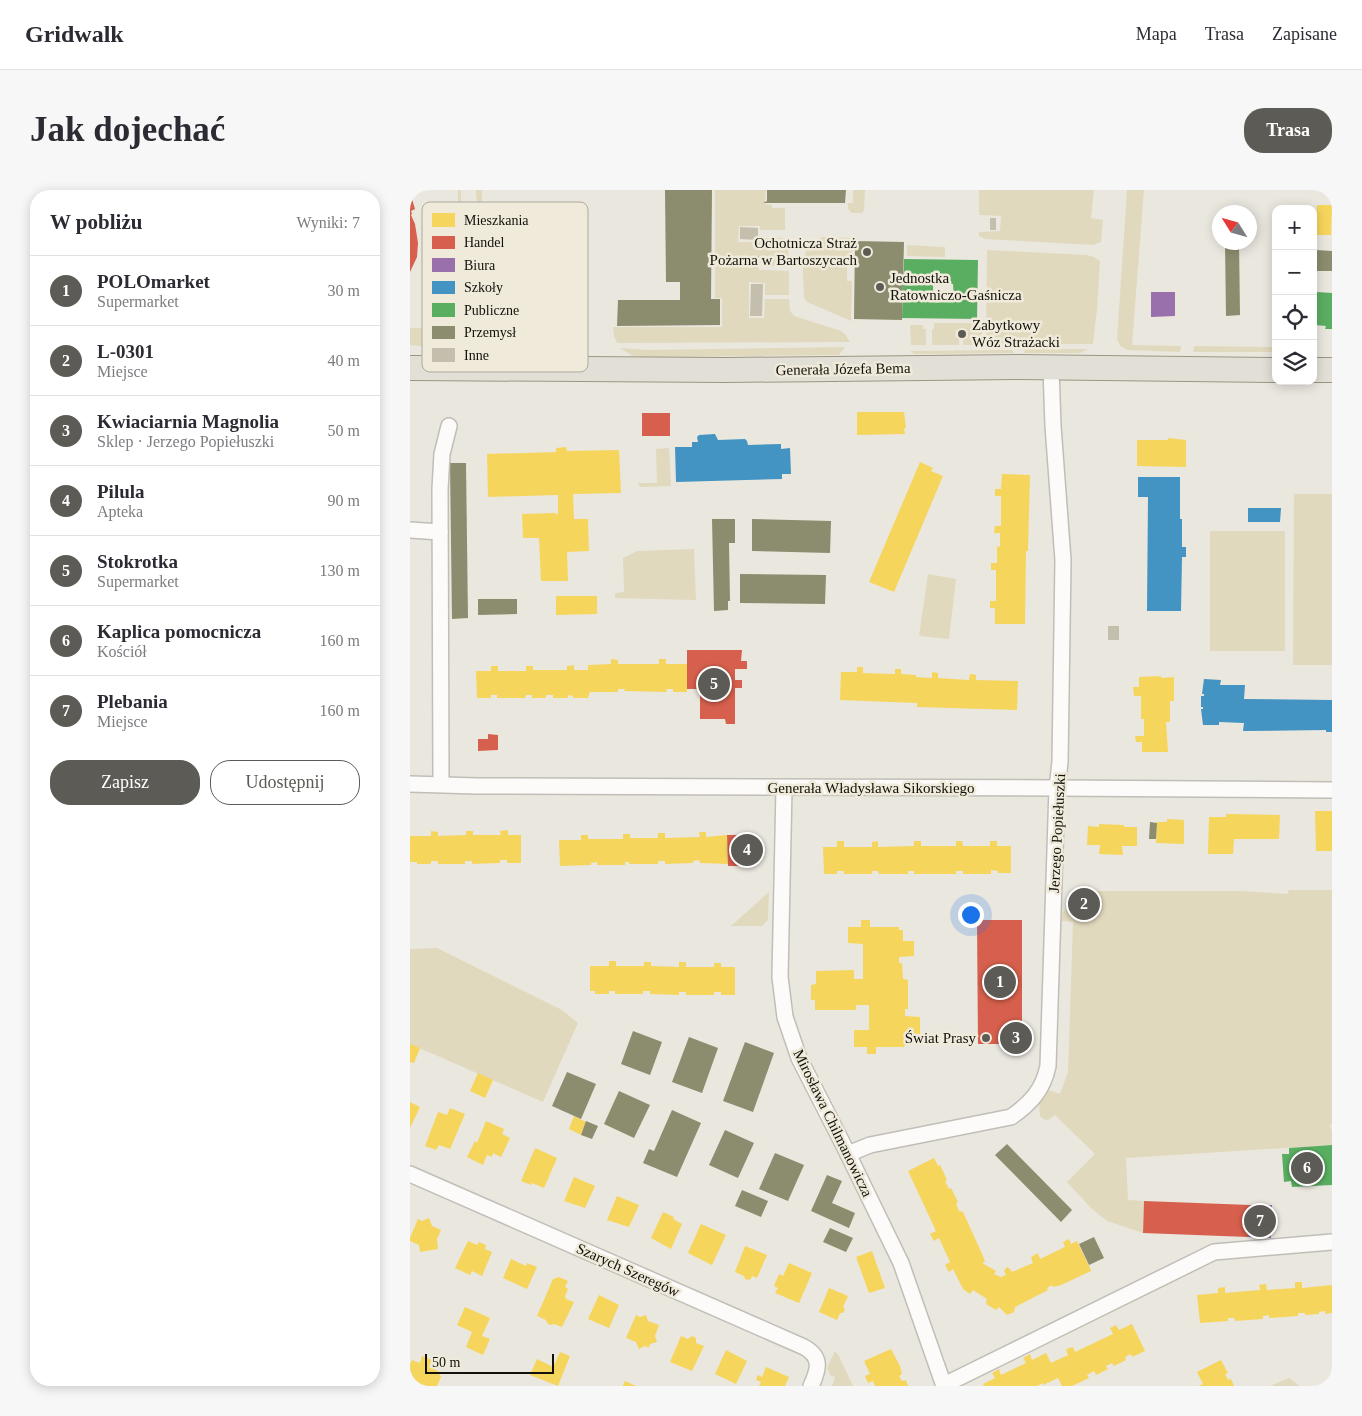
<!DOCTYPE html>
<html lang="pl">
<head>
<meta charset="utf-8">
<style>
	:root { --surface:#fff; --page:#f7f7f7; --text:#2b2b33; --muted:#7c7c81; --line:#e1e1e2; --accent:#5d5b55 }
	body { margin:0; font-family:Georgia,serif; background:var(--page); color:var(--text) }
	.controls { position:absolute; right:15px; top:15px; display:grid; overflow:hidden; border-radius:10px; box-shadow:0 2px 12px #0003 }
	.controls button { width:45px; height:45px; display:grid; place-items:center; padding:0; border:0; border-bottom:1px solid var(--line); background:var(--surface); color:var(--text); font:25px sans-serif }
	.compass { position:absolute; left:802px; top:15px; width:45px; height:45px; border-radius:50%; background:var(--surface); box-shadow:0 2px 12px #0003; rotate:307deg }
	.scale { position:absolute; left:15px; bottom:12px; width:129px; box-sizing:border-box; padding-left:5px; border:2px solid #11100a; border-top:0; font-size:14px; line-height:18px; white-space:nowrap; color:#11100a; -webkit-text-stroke:4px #efeada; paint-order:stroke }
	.you { position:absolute; left:560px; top:724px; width:18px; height:18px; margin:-12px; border:4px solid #fff; border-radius:50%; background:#1a73e8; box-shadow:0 0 0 8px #1a73e833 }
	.badge { display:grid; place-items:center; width:32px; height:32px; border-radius:50%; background:var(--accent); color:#fff; font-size:16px; font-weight:700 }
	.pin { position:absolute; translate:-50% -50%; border:2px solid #fff; box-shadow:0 1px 5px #0006 }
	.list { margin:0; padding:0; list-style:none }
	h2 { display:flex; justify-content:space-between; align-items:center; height:65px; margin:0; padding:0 20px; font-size:21px }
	h2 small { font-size:16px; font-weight:400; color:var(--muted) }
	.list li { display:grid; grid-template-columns:32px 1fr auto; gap:15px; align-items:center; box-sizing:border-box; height:70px; padding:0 20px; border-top:1px solid var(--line) }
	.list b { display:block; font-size:19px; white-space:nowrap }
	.list p { margin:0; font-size:16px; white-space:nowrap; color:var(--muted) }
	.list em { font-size:16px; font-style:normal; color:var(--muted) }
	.actions { display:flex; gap:10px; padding:15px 20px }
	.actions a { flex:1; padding:11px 0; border:1px solid var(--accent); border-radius:20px; text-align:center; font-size:18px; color:var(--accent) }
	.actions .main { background:var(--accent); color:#fff }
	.icon { flex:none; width:28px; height:28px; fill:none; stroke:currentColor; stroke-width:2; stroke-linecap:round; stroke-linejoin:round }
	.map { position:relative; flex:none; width:922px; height:1196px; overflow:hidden; border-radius:20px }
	header { display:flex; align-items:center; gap:30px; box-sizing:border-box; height:70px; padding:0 25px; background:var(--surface); border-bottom:1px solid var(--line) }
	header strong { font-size:24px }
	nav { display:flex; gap:28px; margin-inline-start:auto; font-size:18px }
	.intro { display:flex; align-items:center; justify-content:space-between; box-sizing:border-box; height:120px; padding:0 30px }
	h1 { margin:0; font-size:35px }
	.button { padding:12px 22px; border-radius:20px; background:var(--accent); color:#fff; font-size:18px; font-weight:700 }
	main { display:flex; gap:30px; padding:0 30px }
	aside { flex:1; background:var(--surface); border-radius:20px; box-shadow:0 2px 12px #0003 }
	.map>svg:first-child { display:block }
	.green { fill:#e1d9bd }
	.homes { fill:#f6d55c }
	.shops { fill:#d6604d }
	.offices { fill:#9970ab }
	.schools { fill:#4393c3 }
	.public { fill:#5aae61; fill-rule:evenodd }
	.industry { fill:#8c8c6e }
	.building { fill:#c4beac }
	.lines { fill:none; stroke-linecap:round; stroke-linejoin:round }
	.street-casing { stroke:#c0beb7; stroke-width:18 }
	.primary-casing { stroke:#9b9683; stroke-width:26 }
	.street { stroke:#fcfbfa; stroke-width:15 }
	.primary { stroke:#e2e0d6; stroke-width:24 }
	.poi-dot { fill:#5d5b55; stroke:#efeada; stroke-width:2 }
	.labels { text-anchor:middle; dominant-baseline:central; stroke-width:5; stroke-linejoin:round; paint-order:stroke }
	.poi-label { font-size:15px; fill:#11100a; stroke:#efeada; text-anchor:end }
	.street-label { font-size:15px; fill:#11100a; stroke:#efeada }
	.key { fill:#efeada; stroke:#aca99c; stroke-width:1 }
	.key-label { font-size:14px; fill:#11100a }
</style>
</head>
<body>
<header>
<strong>Gridwalk</strong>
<nav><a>Mapa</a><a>Trasa</a><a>Zapisane</a></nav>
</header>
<div class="intro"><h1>Jak dojechać</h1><a class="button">Trasa</a></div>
<main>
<aside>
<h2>W pobliżu<small>Wyniki: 7</small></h2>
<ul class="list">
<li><span class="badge">1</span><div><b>POLOmarket</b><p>Supermarket</p></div><em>30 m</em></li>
<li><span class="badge">2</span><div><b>L-0301</b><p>Miejsce</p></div><em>40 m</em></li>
<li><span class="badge">3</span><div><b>Kwiaciarnia Magnolia</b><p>Sklep · Jerzego Popiełuszki</p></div><em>50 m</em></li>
<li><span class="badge">4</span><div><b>Pilula</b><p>Apteka</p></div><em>90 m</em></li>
<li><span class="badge">5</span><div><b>Stokrotka</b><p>Supermarket</p></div><em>130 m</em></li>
<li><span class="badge">6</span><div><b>Kaplica pomocnicza</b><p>Kościół</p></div><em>160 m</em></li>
<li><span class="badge">7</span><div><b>Plebania</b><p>Miejsce</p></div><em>160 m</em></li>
</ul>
<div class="actions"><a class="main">Zapisz</a><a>Udostępnij</a></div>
</aside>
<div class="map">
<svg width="922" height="1196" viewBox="0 0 922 1196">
	<rect width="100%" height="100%" fill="#eae7df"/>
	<g class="green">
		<polygon points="48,0 51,0 51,18 47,23 40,24 37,21 35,17 48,17"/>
		<path d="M 66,0 L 72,0 L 72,12 L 78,20 L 76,23 C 67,17 66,10 66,0 Z"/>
		<polygon points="305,0 356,0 355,14 362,15 362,18 375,18 375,40 350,40 350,36 329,36 328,52 350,52 350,48 374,48 378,53 379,76 353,76 354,67 344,66 344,77 349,77 349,80 379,81 379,105 355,105 355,93 339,92 339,128 354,128 355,109 379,109 380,121 384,126 431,141 435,144 440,152 207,153 204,146 203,137 312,137 312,108 305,108"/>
		<polygon points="443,0 455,0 454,20 452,23 442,23 438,19 438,13 443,13"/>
		<polygon points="569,0 684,0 681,28 693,30 691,52 683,55 575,49 569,46 569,42 590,41 591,26 569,25"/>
		<polygon points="717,0 734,0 722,155 771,156 770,162 717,160 710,156 707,149"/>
		<path d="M 413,47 L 442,48 L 442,76 L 437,76 L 437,91 L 442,91 L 441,131 L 397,112 L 394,108 C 394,87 386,53 413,47 Z"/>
		<polygon points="497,55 535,57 535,67 497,66"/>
		<polygon points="577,60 677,65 684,67 690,71 687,119 683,154 576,154"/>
		<path d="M 19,126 L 35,126 L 42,130 C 42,144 38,152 26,158 L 0,155 L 0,138 L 19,138 Z"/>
		<polygon points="524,133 572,133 572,155 553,155 553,148 558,148 558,141 546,140 545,147 549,148 549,155 522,155 522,139 524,139"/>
		<polygon points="500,135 513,135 513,139 516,139 516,155 501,155"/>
		<polygon points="784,156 866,157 866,162 783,162"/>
		<polygon points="435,157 429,165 235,167 223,166 210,158 238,160"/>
		<polygon points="615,159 678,159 670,163 614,163"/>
		<polygon points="602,160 604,163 504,164 501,161"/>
		<polygon points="259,258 261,296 230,297 228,293 247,293 246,259"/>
		<polygon points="884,304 922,304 922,475 883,475"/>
		<rect x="800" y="341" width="75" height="120"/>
		<polygon points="284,359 286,410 205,408 205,403 214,402 213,368 227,361"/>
		<polygon points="518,384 546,389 539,449 509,446"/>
		<polygon points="879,700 922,700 922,934 920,935 922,941 922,955 716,968 718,1010 734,1011 733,1043 697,1031 681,1018 657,992 685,964 645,925 638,930 633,929 630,926 629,913 639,900 650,904 658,882 663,732 652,731 652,723 655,720 682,721 682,707 665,706 665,701 832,701 877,704"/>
		<polygon points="359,702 358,730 352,736 321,736"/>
		<polygon points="27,758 152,820 168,833 133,912 0,854 0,759"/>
		<polygon points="425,1161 429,1166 443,1196 422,1196 425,1187 420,1185 417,1178"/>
		<polygon points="879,1188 890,1196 860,1196"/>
	</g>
	<g class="homes">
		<polygon points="907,15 922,15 921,45 906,45"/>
		<polygon points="447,222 494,222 496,238 494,238 495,244 447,245"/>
		<polygon points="758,248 776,250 776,277 727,276 727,250 758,250"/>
		<polygon points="156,257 157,261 209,260 211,303 163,304 164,329 178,329 179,361 157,362 158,391 131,391 129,348 113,348 112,324 146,323 146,325 148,324 148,305 78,307 77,264 146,262 146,258"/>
		<polygon points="510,272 523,278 521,281 533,286 484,402 459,392"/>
		<polygon points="592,284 620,285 618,361 616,361 615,434 585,434 585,418 580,418 580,411 586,411 586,380 581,380 581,373 587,373 587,356 590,357 590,343 584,343 585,336 591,336 591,306 585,306 585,299 591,299"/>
		<polygon points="146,406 187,406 187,424 146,425"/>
		<polygon points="201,469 208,470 208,474 249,474 249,469 256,469 256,474 277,474 277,502 263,502 263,499 256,499 257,502 214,501 215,499 208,499 208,502 180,502 178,508 163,508 163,506 158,505 158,508 143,508 143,505 136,505 136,508 122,508 122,505 116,505 115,508 87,508 87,505 81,505 81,508 67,508 66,481 81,481 81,476 88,476 88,481 116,481 116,476 123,476 123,480 157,480 157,476 164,475 164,480 178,480 178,475 201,474"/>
		<polygon points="447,477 453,477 453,483 485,484 485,479 491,479 491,484 506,485 506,487 522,488 522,482 528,483 528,488 559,490 560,484 566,485 566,490 608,491 607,520 507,517 507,513 430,510 431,482 447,482"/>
		<polygon points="751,486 751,488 764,487 764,511 760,511 760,532 756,532 758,562 732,562 732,552 726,552 725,546 734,546 734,529 731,529 731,506 724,506 723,497 729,497 729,487"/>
		<polygon points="905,621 922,621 922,661 906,661"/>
		<polygon points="816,624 870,625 869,649 824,649 823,664 798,664 799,627 816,627"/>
		<polygon points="757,629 774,630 774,654 746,653 747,632 757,632"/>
		<polygon points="689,634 714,635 714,637 727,637 727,656 712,656 713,665 689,664 690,655 677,655 678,636 689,637"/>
		<polygon points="98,640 98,645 111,645 111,673 97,673 97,670 90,670 90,673 62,674 62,671 55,671 55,674 28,674 28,671 21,671 21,674 7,674 7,672 0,672 0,646 21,646 21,641 28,642 28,646 56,645 56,641 63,641 63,645 91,645 90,641"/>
		<polygon points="289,642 296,642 296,647 317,645 318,674 290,673 289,670 283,671 283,673 255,674 255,671 248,671 248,674 219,674 219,672 215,672 215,675 187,675 187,672 181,673 181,675 150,676 149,650 171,650 171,645 178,645 178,649 213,649 213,644 220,644 220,648 248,648 248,643 255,643 255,648 290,647"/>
		<polygon points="427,651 434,651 434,657 462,657 462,652 468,651 468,657 504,656 504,651 511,651 511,656 546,656 546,651 552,651 553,656 580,656 580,651 587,651 587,656 601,656 601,683 588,683 588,681 581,680 581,684 553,684 553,681 546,681 546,684 504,684 504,681 498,681 498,684 469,684 468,681 462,681 462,684 434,684 434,681 427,681 427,684 414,684 413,657 427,657"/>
		<polygon points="451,730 460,730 460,737 489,737 489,740 493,740 493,751 504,751 504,766 489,767 489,773 492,773 493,789 498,790 498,819 495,819 495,826 510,827 510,844 499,844 498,855 495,855 494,857 466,857 466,864 457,864 457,857 444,857 444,840 459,840 459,815 446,815 446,820 405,820 405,810 401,810 401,795 406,794 406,781 444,780 444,789 453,789 453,754 438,753 438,737 451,737"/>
		<polygon points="199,771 206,771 206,776 234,776 234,772 241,772 241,776 269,777 269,772 276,772 276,777 304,777 304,773 311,773 311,777 325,777 325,805 311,805 311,802 304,802 304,805 276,805 276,802 269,802 269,805 240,804 240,801 233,801 233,804 205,804 205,801 199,801 199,804 185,804 185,801 180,801 180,776 199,776"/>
		<polygon points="0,854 10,858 4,873 0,872"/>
		<polygon points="68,883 83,890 75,908 60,901"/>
		<polygon points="0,912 10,917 0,938"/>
		<polygon points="40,918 55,924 40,959 29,955 26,960 15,956 28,922 37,925"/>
		<polygon points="164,926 176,932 171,945 159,939"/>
		<polygon points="76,931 94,939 92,944 100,948 91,967 83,963 82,967 77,965 73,975 57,967 65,951 67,953"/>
		<polygon points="125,958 147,968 134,998 122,993 121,995 111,991"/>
		<polygon points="524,968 528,976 530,975 537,990 535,991 539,999 541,998 548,1012 546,1014 549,1021 553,1022 573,1066 575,1072 572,1073 586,1081 584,1084 591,1087 596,1085 594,1081 597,1077 600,1079 602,1082 623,1073 621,1067 628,1063 630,1069 655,1057 653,1052 659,1049 661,1054 667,1051 681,1080 681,1081 651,1095 643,1097 642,1095 637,1098 638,1100 605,1117 604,1122 597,1125 589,1117 586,1120 576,1114 577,1109 563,1100 560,1104 553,1099 543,1079 539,1082 535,1075 540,1072 529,1048 524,1051 520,1044 526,1041 498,981"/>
		<polygon points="164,987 185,996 175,1018 154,1011"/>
		<polygon points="207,1006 229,1015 219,1037 197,1030"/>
		<polygon points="253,1022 264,1027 263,1029 272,1034 261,1059 241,1048"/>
		<polygon points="19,1028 22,1036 31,1040 27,1049 28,1059 10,1062 9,1055 0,1051 0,1048 8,1029 12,1031"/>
		<polygon points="291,1034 316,1045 302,1075 278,1063"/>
		<polygon points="58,1051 67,1055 69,1052 76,1055 75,1059 82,1062 72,1086 62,1081 60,1085 45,1078"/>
		<polygon points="335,1056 357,1065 347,1088 342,1086 341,1089 338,1090 335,1089 334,1086 325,1082"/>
		<polygon points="462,1061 475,1098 459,1103 446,1067"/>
		<polygon points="101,1069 116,1076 117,1073 127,1077 117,1099 93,1088"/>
		<polygon points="379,1073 402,1083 389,1113 365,1103 368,1098 364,1096 369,1084 373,1086"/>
		<polygon points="149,1087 158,1091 155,1097 158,1099 155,1106 156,1109 164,1112 152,1137 144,1134 140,1135 137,1133 136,1130 127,1126 143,1089"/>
		<polygon points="885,1092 892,1092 892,1098 922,1095 922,1123 915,1124 915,1121 909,1122 909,1124 895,1125 895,1123 888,1123 888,1126 859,1128 859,1125 853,1126 853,1129 825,1131 824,1128 818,1128 818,1131 790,1133 787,1105 808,1103 808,1098 815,1097 815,1103 850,1100 849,1095 856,1094 857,1100 885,1098"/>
		<polygon points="419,1098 438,1106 433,1117 435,1119 433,1123 430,1123 427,1130 409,1122"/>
		<polygon points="189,1105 209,1115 199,1138 178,1129"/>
		<polygon points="55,1117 80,1128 72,1146 80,1149 73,1165 56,1157 62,1142 47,1135"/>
		<polygon points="226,1125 230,1127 236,1125 238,1131 249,1135 245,1146 247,1152 240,1154 239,1158 235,1156 229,1159 226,1152 216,1148"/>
		<polygon points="722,1134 735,1161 722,1167 721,1164 715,1167 716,1170 704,1176 702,1173 696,1176 698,1179 686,1185 684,1181 677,1185 679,1188 662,1196 652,1196 648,1188 633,1195 633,1193 627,1196 574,1196 573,1194 585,1188 582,1183 589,1179 591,1185 616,1173 613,1168 620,1164 622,1170 636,1163 641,1173 658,1165 656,1160 659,1158 663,1157 665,1162 703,1144 700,1138 706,1135 709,1140"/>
		<polygon points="271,1146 278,1149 282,1146 286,1148 286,1153 294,1156 282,1181 260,1172"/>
		<polygon points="481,1159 490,1176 492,1184 489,1186 492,1191 496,1190 498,1196 465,1196 463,1191 458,1193 455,1186 460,1184 454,1171"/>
		<polygon points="316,1160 337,1171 326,1194 305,1184"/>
		<polygon points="150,1162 160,1166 148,1196 120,1185 127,1169 143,1177"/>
		<polygon points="12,1166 22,1170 19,1177 28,1181 31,1187 27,1196 0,1196 0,1174 2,1170 10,1173"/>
		<polygon points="811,1170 818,1183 815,1184 818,1190 821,1189 824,1196 789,1196 793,1194 787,1182"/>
		<polygon points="356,1177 379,1187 375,1196 349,1196 351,1192 346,1190 348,1185 352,1187"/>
		<polygon points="215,1191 226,1196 213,1196"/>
	</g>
	<g class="shops">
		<polygon points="0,2 5,19 1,21 2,24 1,25 5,34 8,53 7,67 0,82"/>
		<rect x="232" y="223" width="28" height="23"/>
		<polygon points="277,460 332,460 331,471 337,471 337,479 325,479 325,490 332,490 332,498 325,498 325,534 316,534 315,529 290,529 290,499 277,499"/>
		<polygon points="78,544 88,545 88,560 68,561 68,549 78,549"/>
		<polygon points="317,645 342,645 342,676 318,676"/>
		<polygon points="567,730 612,730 612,854 568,854"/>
		<polygon points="734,1011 840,1015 838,1047 733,1043"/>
	</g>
	<g class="offices">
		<polygon points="741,102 765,102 765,126 741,127"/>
		<polygon points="840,1015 862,1015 861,1048 838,1047"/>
	</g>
	<g class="schools">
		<polygon points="305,244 308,250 335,249 337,251 338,255 371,254 371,259 380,258 381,284 372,284 372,289 266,292 265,257 282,257 282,252 288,252 287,247 289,245"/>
		<polygon points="728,287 770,287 770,329 772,329 772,357 776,357 776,367 772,367 771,421 737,421 738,307 728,307"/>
		<polygon points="838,318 871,318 870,332 838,332"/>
		<polygon points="794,489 811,490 810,495 835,495 834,509 922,510 922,542 916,542 916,540 833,541 834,533 809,532 809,535 793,535 791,519 793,519 793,517 791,517 791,506 794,506 794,504 792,504"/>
	</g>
	<g class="public">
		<path d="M 494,69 L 568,70 L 567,129 L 492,128 ZM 523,94 L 543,94 L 544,109 L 523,109 Z"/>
		<polygon points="907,102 922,103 922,139 915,139 916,136 905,135"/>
		<polygon points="922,955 922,995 882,997 881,991 874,992 872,964 879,964 879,958"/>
	</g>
	<g class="industry">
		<polygon points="255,0 302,0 301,109 310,109 310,135 207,136 208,110 270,110 270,92 256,92"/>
		<polygon points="357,0 436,0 435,13 353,13 357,11"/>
		<polygon points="445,51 494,52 492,130 444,129"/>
		<polygon points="815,52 829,52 830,125 816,126"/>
		<polygon points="906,60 922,61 922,81 906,81"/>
		<polygon points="40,273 56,273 58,428 42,429"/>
		<polygon points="302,329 325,329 325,353 319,353 320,411 318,411 318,420 304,421"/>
		<polygon points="342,329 421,331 420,363 342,361"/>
		<polygon points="330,384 416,385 415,414 330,413"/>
		<polygon points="68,409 107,409 107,424 68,425"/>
		<polygon points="740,632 747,633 746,649 739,649"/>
		<polygon points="223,841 252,852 240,885 211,874"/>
		<polygon points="279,847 308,858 292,903 262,892"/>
		<polygon points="335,852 364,863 343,922 313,911"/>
		<polygon points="157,882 186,894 171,929 142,916"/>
		<polygon points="209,901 240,915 224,948 194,934"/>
		<polygon points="262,920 291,933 267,987 233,973 239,959 244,961"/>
		<polygon points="176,931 188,936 182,949 171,945"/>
		<polygon points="315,940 344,953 328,988 299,975"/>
		<polygon points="597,954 662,1020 651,1032 585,965"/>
		<polygon points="365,963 394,975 378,1011 349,999"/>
		<polygon points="417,985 432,991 422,1013 445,1023 439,1038 401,1021"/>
		<polygon points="332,1000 358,1011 351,1027 325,1016"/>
		<polygon points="420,1038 443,1048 436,1062 413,1052"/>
		<polygon points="684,1047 694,1068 679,1075 669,1054"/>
	</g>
	<g class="building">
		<rect x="580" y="28" width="6" height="12"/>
		<polygon points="330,37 348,38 348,50 330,49"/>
		<polygon points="344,66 349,66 349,77 344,78"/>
		<polygon points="341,94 353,94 352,126 340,126"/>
		<rect x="698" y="436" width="11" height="14"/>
		<polygon points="667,707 681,707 680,720 667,720"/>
	</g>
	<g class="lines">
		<g class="street-casing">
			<g id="street">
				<polyline points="0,340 30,342"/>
				<polyline points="0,594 67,596 647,598 922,600"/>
				<polyline points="31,594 30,299 32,264 39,236"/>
				<polyline points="374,598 370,787 375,827 389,868 438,964 491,1073 534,1196"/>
				<path d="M 438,964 L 460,955 L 601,927 C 621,913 633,900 638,876 L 647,598 L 650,572 L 653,370 L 643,236 L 641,178"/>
				<path d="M 0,984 L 394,1157 C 412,1167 409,1179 401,1196"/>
				<polyline points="534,1195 804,1062 922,1052"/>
			</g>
		</g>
		<g class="primary-casing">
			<g id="primary">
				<polyline points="0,178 316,180 608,177 866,180"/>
				<polyline points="903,180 922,180"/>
			</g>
		</g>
		<use href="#street" class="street"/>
		<use href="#primary" class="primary"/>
	</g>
	<g class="poi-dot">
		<circle cx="457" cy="62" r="5"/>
		<circle cx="470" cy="97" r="5"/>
		<circle cx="552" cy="144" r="5"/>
		<circle cx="576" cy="848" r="5"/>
	</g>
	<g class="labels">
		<g class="poi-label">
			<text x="447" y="53">Ochotnicza Straż<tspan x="447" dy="17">Pożarna w Bartoszycach</tspan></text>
			<text x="480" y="88" text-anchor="start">Jednostka<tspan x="480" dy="17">Ratowniczo-Gaśnicza</tspan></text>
			<text x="562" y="135" text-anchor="start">Zabytkowy<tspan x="562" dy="17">Wóz Strażacki</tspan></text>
			<text x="566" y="848">Świat Prasy</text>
		</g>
		<g class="street-label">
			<text transform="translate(433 179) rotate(-1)">Generała Józefa Bema</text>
			<text x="461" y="598">Generała Władysława Sikorskiego</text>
			<text transform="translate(647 643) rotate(-87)">Jerzego Popiełuszki</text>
			<text transform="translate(423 933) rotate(64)">Mirosława Chilmanowicza</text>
			<text transform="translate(218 1080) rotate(24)">Szarych Szeregów</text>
		</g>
	</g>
	<rect x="12" y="12" width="166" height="170" rx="8" class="key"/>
	<rect x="22" y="23" width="23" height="14" fill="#f6d55c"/>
	<rect x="22" y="46" width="23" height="13" fill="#d6604d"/>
	<rect x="22" y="68" width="23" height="14" fill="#9970ab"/>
	<rect x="22" y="91" width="23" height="13" fill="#4393c3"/>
	<rect x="22" y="113" width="23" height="14" fill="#5aae61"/>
	<rect x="22" y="136" width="23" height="13" fill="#8c8c6e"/>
	<rect x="22" y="158" width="23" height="14" fill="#c4beac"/>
	<g class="key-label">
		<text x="54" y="35">Mieszkania</text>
		<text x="54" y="57">Handel</text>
		<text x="54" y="80">Biura</text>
		<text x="54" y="102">Szkoły</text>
		<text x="54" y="125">Publiczne</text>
		<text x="54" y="147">Przemysł</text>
		<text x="54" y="170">Inne</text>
	</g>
</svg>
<div class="controls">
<button>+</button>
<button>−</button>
<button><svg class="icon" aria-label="locate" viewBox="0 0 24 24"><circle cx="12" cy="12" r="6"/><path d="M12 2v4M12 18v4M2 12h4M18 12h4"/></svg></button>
<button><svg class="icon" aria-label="layers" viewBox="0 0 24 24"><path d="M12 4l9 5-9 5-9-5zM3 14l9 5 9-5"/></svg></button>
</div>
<svg class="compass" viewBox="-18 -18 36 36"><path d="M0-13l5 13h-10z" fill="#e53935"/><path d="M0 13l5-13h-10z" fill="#7c7c81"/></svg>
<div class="scale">50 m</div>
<div class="you"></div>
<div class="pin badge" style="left:590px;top:792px">1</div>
<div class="pin badge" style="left:674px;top:714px">2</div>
<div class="pin badge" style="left:606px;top:848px">3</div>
<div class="pin badge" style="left:337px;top:660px">4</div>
<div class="pin badge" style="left:304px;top:494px">5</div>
<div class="pin badge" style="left:897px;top:978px">6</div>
<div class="pin badge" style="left:850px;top:1031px">7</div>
</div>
</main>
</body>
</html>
